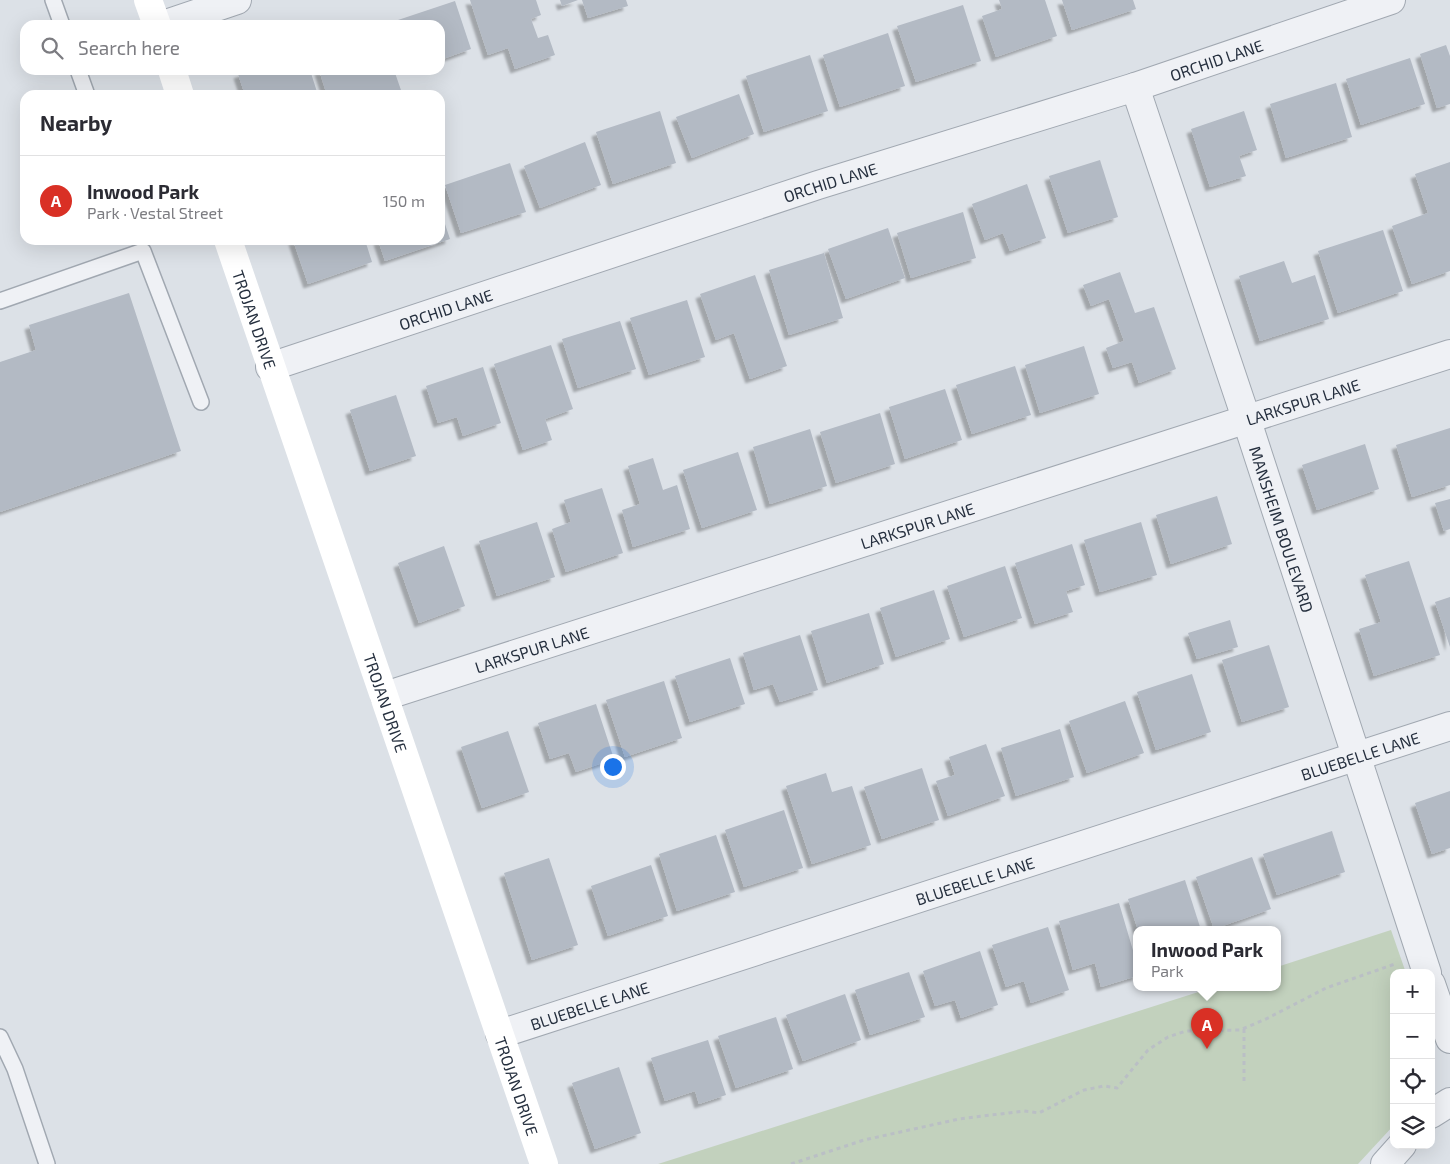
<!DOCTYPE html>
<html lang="en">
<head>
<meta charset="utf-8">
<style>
	:root { --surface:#fff; --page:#f7f7f7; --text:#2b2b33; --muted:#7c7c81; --line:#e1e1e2; --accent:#d93025 }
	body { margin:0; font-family:"Exo 2",sans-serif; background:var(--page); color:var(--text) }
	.controls { position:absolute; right:15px; bottom:15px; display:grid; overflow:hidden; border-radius:10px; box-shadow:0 5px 20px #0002 }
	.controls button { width:45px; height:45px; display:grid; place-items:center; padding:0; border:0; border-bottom:1px solid var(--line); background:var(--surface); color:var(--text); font:25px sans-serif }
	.you { position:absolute; left:612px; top:766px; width:18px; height:18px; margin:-12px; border:4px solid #fff; border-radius:50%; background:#1a73e8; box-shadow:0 0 0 8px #1a73e833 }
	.badge { display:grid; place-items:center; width:32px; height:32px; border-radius:50%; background:var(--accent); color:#fff; font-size:16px; font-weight:700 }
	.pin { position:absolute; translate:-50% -41px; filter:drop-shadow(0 1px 2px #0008) }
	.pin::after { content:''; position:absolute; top:26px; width:18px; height:15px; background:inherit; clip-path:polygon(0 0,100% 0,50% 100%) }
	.popup { position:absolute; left:1133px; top:926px; width:148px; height:65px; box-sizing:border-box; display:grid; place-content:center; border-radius:10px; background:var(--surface); filter:drop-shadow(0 1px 4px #0005); font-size:16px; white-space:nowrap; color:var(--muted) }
	.popup b { font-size:19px; color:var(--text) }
	.popup::after { content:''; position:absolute; left:50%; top:100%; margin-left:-10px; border:10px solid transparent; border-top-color:var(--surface) }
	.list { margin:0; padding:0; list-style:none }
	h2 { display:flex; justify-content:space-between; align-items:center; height:65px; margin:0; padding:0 20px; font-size:21px }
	h2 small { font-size:16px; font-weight:400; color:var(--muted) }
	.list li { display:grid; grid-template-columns:32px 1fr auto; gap:15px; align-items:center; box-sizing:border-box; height:90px; padding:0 20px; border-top:1px solid var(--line) }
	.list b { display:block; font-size:19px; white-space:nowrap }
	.list p { margin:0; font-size:16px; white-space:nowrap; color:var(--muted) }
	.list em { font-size:16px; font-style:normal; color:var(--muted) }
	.icon { flex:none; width:28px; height:28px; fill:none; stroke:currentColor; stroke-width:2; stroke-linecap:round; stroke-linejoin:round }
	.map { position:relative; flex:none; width:1450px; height:1164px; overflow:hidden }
	.search { position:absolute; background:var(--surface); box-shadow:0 5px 20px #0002; left:20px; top:20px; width:425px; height:55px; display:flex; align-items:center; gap:12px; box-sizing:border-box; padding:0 18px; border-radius:15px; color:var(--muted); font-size:19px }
	.panel { position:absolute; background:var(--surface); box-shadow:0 5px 20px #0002; left:20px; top:90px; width:425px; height:155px; border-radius:15px }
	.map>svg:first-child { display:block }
	.green { fill:#c2d1bd }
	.building { fill:#b3bac4; filter:url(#shadow) }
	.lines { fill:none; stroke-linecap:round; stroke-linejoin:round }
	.lane-casing { stroke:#a1a8b1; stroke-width:18 }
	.street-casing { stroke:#a1a8b1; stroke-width:30 }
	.path { stroke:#babfc5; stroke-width:3; stroke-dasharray:4 4; stroke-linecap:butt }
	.lane { stroke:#eff1f5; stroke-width:15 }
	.street { stroke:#eff1f5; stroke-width:28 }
	.secondary { stroke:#fff; stroke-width:28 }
	.labels { text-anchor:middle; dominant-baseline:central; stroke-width:4; stroke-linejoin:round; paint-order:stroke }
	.street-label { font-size:16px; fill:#252f3e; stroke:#ebeff5 }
</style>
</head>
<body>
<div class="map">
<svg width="1450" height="1164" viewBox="0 0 1450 1164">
	<defs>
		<filter id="shadow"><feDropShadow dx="-4.5" dy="4.5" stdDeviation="1" flood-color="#0004"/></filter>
	</defs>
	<rect width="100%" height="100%" fill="#dce1e7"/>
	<polygon class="green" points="1391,930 1406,973 1394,973 1394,1125 1358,1164 658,1164 1211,988 1277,988 1277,967"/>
	<g class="building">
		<polygon points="470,0 536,0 541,15 531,19 538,38 548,35 555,55 515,69 508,48 488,55"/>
		<polygon points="560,0 578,0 562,6"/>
		<polygon points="582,0 626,0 628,6 588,18"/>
		<polygon points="999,0 1045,0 1057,36 996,57 982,16 1002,9"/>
		<polygon points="1062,0 1133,0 1136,9 1072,30"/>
		<polygon points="455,1 471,49 440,60 440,25 390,25 389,23"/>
		<polygon points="963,5 981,61 916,82 897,26"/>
		<polygon points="888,33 905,86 840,107 823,55"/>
		<polygon points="1446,45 1450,56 1450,104 1437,108 1420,54"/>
		<polygon points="810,55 828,111 764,132 746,76"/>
		<polygon points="1410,58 1425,104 1361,125 1346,79"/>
		<polygon points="250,70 310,70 318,95 245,95 238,74"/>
		<polygon points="319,70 394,70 402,93 327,95"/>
		<polygon points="1336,83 1352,137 1286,158 1270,104"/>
		<polygon points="739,94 754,134 692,158 676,117"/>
		<polygon points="660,111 676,163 613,184 596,132"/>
		<polygon points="1244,111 1257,150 1239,156 1246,176 1210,187 1191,129"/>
		<polygon points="585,142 601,185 540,208 524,166"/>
		<polygon points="1100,160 1118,217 1068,233 1049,176"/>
		<polygon points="1450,162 1450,271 1412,284 1392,226 1428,213 1415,174"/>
		<polygon points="510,163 526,212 461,233 445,185"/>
		<polygon points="1027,184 1046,238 1010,251 1003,233 985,240 972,204"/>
		<polygon points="440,209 450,239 385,261 378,240 440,240"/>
		<polygon points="963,212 976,258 911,278 897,233"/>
		<polygon points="888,228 905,278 846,299 828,249"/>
		<polygon points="1383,230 1403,291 1338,313 1318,251"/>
		<polygon points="293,240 365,240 372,262 308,284"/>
		<polygon points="824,253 843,318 789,335 769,270"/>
		<polygon points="1284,261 1292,283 1315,275 1329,319 1260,341 1239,276"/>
		<polygon points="1120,272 1135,313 1154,307 1176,369 1139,383 1132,362 1113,368 1106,348 1124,341 1109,299 1091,306 1083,285"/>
		<polygon points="755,275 787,366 750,379 734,333 716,340 700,294"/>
		<polygon points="129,293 181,451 0,512 0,362 36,350 29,325"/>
		<polygon points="687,300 705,357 649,375 630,318"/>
		<polygon points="620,321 636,369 578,388 562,339"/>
		<polygon points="551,345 573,409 545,419 552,440 523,450 494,364"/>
		<polygon points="1084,346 1099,394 1040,413 1025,365"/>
		<polygon points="1015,366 1031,415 972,434 956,385"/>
		<polygon points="483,367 501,423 463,436 457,417 438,423 426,386"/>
		<polygon points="945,389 962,440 905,459 889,407"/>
		<polygon points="396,395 416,456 370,471 350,410"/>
		<polygon points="880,413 895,464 836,483 820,432"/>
		<polygon points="1450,428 1450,485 1412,497 1396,445"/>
		<polygon points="810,429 827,486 770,504 753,447"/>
		<polygon points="1365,444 1379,489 1317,510 1302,465"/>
		<polygon points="738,452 757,510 702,528 683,470"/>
		<polygon points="653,458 663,490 677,485 690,529 633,547 622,510 640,504 628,466"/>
		<polygon points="602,488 623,553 566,572 552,529 571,522 564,500"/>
		<polygon points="1217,496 1232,544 1171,564 1156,515"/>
		<polygon points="1450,499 1450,529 1444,531 1435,503"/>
		<polygon points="537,522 555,577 497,596 479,541"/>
		<polygon points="1141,522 1157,575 1100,592 1084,540"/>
		<polygon points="1072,544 1085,585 1066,591 1073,612 1035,624 1015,563"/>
		<polygon points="444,546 465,606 419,623 398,563"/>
		<polygon points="1409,561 1440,655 1374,676 1359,629 1381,622 1365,575"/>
		<polygon points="1005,566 1022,618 964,637 947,586"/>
		<polygon points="934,590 950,639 896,657 880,608"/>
		<polygon points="1450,597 1450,647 1435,602"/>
		<polygon points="869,613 884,664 827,683 811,631"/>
		<polygon points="1230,620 1238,647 1197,659 1188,633"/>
		<polygon points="800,635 818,690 780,702 773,684 754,690 743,653"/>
		<polygon points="1269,645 1289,707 1242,722 1222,660"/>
		<polygon points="730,658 745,704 690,722 675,676"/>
		<polygon points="1192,674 1211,732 1156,750 1137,692"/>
		<polygon points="664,681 682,738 625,757 606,700"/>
		<polygon points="1125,701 1144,753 1087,773 1069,721"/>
		<polygon points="596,704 614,759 576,772 569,753 550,759 538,723"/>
		<polygon points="1060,729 1074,777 1016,796 1001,748"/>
		<polygon points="508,731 529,792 482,808 461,747"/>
		<polygon points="986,744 1005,796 948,816 936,781 955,775 949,757"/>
		<polygon points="922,768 939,820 882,839 864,787"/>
		<polygon points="826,773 832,792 852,786 871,845 812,864 786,786"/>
		<polygon points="1450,791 1450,848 1432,854 1415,803"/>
		<polygon points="784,810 803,868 744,887 725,830"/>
		<polygon points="1332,831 1345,872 1277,895 1263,854"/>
		<polygon points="716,835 735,892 677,911 659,854"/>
		<polygon points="1252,857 1271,909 1214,929 1196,877"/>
		<polygon points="549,858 578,945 532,960 504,873"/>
		<polygon points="651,865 668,916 608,936 591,886"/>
		<polygon points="1185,880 1201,930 1138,930 1128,899"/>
		<polygon points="1119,903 1137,964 1137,976 1101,987 1095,963 1073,970 1059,921"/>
		<polygon points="1048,927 1069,990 1031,1003 1024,981 1006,987 992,945"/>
		<polygon points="980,951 998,1005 961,1018 955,1000 935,1006 923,971"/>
		<polygon points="909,972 925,1017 870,1035 855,990"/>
		<polygon points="845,994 861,1040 803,1061 786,1015"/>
		<polygon points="776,1017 793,1069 736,1088 718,1036"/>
		<polygon points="708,1040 726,1095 699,1104 695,1091 665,1101 651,1058"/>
		<polygon points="619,1067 641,1133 595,1149 572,1083"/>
	</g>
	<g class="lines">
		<g class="lane-casing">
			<g id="lane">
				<polyline points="53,0 62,25"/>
				<polyline points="78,70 87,95"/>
				<polyline points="0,301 143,251 201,402"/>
				<polyline points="0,1037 15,1069 47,1164"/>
			</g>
		</g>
		<g class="street-casing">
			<g id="street">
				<polyline points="163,25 237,0"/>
				<path id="s1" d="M 1135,87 L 1247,421 L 1427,973"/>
				<path id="s2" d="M 270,367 L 818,185 L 1135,87 L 1391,0"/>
				<path id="s3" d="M 385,696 L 1450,354"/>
				<polyline points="1431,984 1450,1039"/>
				<path id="s4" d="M 500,1034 L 1450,726"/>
				<polyline points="1431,1114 1450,1102"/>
				<polyline points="1385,1164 1402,1145"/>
			</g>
		</g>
		<g class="path">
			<polyline points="1244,1081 1244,1028"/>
			<polyline points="791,1164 864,1140 959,1119 1024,1111 1039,1113 1084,1090 1104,1086 1117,1088 1148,1050 1168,1037 1186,1031 1240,1030 1266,1019 1326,988 1395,964"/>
		</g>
		<use href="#lane" class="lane"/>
		<use href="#street" class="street"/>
		<g class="secondary">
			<polyline points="148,0 157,25"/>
			<polyline points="172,70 180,95"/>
			<path id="s5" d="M 228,240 L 544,1164"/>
		</g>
	</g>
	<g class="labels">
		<g class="street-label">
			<text stroke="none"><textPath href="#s2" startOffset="995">ORCHID LANE</textPath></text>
			<text stroke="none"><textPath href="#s2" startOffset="590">ORCHID LANE</textPath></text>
			<text stroke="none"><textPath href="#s2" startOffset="185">ORCHID LANE</textPath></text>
			<text stroke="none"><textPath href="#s5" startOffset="84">TROJAN DRIVE</textPath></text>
			<text stroke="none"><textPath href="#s3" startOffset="964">LARKSPUR LANE</textPath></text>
			<text stroke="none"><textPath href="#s3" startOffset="559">LARKSPUR LANE</textPath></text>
			<text stroke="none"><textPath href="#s1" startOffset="466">MANSHEIM BOULEVARD</textPath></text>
			<text stroke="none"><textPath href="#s3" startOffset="154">LARKSPUR LANE</textPath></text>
			<text stroke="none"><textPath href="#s5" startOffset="489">TROJAN DRIVE</textPath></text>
			<text stroke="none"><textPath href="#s4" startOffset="904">BLUEBELLE LANE</textPath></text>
			<text stroke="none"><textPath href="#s4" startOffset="499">BLUEBELLE LANE</textPath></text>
			<text stroke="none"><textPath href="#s4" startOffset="94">BLUEBELLE LANE</textPath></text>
			<text stroke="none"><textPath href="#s5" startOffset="894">TROJAN DRIVE</textPath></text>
		</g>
	</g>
</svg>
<div class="controls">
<button>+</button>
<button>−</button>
<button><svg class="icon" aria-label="locate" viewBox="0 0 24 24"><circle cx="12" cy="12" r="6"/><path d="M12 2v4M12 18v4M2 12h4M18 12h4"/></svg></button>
<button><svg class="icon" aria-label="layers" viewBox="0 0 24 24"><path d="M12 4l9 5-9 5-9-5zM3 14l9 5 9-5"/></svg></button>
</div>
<div class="you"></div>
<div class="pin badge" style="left:1207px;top:1049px">A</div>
<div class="popup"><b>Inwood Park</b>Park</div>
<div class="search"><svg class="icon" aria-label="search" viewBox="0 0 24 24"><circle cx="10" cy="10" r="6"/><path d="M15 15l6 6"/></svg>Search here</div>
<section class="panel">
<h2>Nearby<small></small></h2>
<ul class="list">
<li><span class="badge">A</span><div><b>Inwood Park</b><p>Park · Vestal Street</p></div><em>150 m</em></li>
</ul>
</section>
</div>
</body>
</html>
